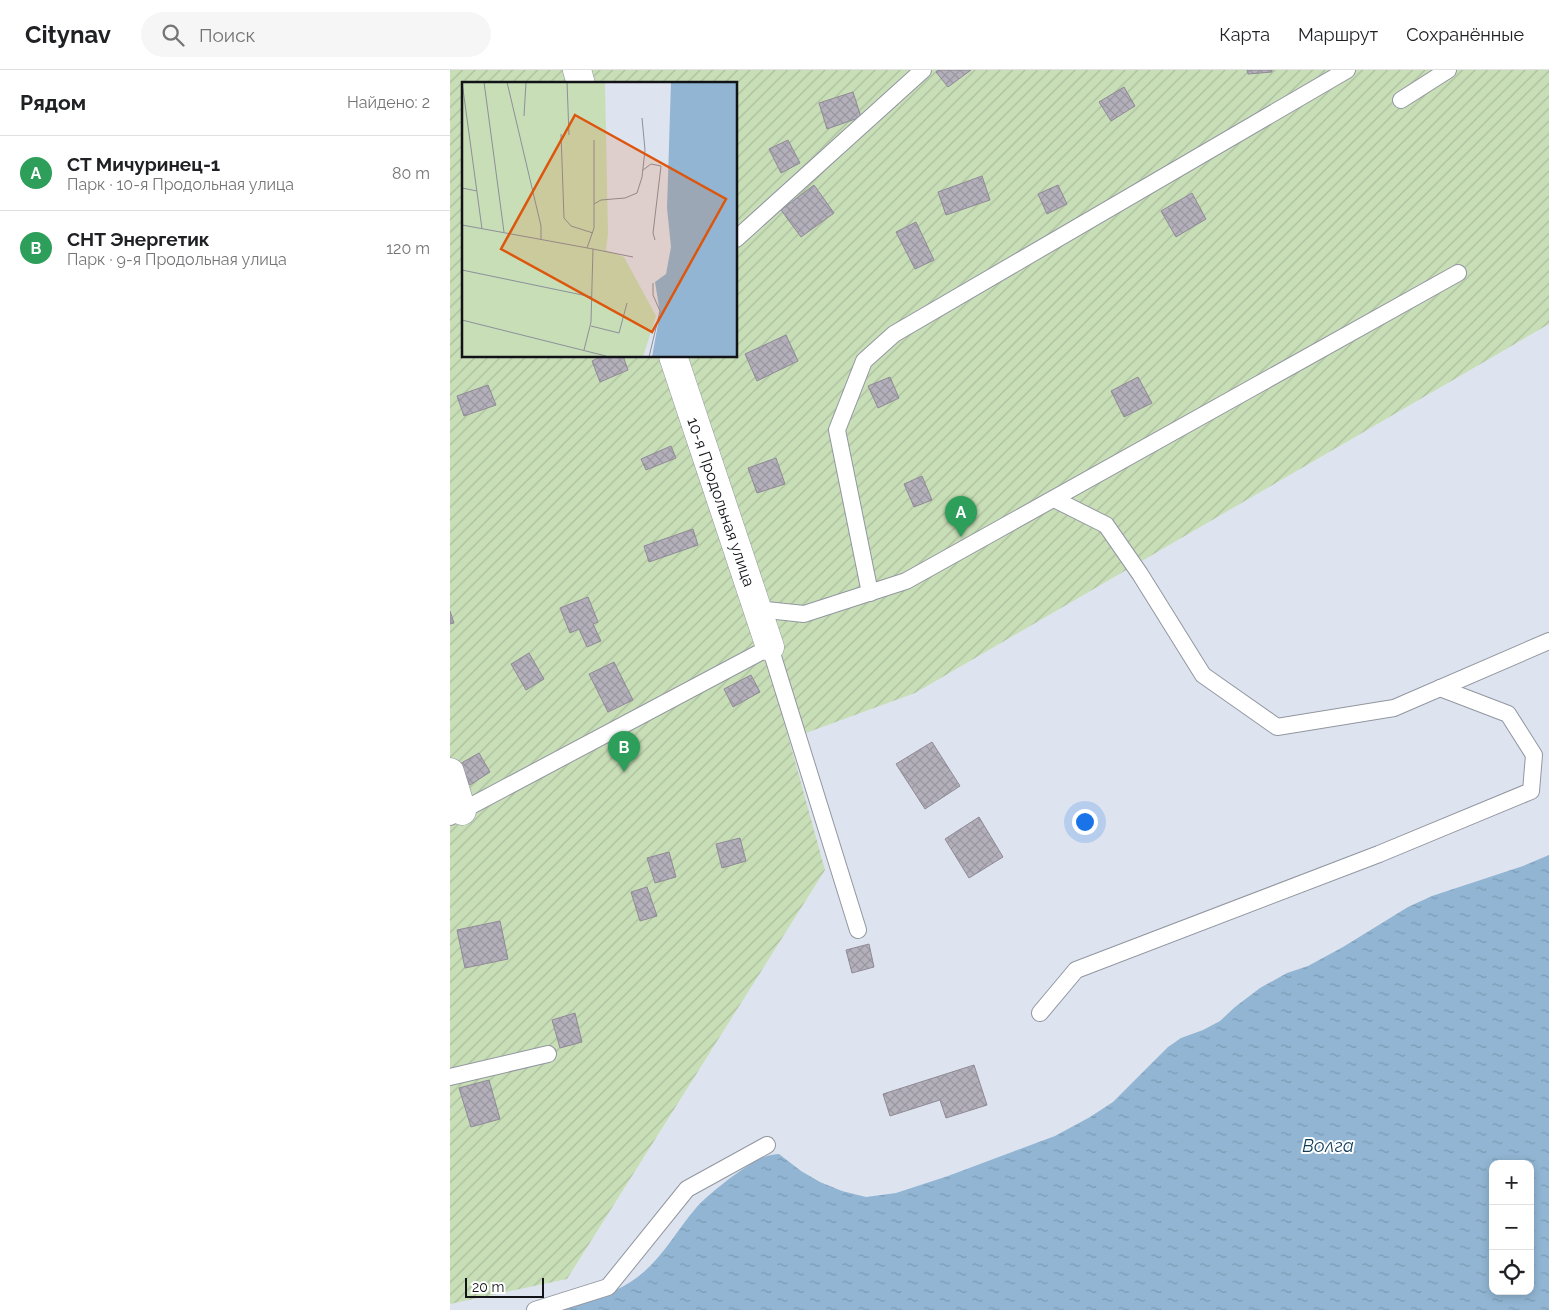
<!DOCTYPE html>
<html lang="ru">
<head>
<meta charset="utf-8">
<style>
	:root { --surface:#fff; --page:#f6f6f6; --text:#202124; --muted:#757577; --line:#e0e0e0; --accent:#111827 }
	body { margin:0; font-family:Raleway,sans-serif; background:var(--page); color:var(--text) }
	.controls { position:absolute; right:15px; bottom:15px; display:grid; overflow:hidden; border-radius:10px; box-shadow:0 2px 8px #0003 }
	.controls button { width:45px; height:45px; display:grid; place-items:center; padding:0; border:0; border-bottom:1px solid var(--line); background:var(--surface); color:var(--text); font:25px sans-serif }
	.scale { position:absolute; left:15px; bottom:12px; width:79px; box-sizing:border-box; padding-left:5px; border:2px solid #111317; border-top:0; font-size:14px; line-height:18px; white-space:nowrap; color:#111317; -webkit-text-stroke:4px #fff; paint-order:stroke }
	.you { position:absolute; left:634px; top:751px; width:18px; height:18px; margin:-12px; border:4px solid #fff; border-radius:50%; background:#1a73e8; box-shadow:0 0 0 8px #1a73e833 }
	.badge { display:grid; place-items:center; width:32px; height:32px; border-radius:50%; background:var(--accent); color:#fff; font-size:16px; font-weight:700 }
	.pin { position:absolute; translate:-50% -41px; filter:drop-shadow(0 1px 2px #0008) }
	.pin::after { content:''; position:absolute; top:26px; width:18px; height:15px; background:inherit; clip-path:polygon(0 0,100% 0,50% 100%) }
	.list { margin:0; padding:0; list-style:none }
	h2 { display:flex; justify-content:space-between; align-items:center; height:65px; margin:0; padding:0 20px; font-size:21px }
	h2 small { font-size:16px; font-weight:400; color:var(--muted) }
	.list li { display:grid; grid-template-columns:32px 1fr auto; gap:15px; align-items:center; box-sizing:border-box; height:75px; padding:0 20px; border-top:1px solid var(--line) }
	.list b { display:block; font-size:19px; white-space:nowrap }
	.list p { margin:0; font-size:16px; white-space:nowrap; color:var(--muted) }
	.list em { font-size:16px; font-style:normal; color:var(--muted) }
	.icon { flex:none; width:28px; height:28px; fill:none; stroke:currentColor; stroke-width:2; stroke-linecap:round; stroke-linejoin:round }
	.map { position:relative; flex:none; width:1099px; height:1240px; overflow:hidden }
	header { display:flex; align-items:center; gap:30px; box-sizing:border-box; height:70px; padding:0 25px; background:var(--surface); border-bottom:1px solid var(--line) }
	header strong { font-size:24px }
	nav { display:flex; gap:28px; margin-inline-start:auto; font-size:18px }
	.search { width:350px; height:45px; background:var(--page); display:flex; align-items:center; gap:12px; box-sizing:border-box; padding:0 18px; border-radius:28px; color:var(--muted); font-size:19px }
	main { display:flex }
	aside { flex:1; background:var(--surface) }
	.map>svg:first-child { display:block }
	.garden { fill:url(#garden-furrows) }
	.water { fill:url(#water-ripples); fill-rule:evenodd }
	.building { fill:url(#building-cross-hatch); stroke:#8f8b95 }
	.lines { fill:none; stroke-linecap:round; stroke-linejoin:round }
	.service-casing { stroke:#9196a0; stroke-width:18 }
	.minor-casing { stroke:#9196a0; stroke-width:29 }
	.service { stroke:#fff; stroke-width:16 }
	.minor { stroke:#fff; stroke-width:28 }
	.labels { text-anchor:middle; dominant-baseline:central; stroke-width:4; stroke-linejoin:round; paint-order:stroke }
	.street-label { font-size:16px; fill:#111317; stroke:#fff }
	.water-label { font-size:18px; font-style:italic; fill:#103b59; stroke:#fff }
	.inset-road { fill:none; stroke:#8c9099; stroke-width:1 }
	.view { fill:#dd560d; fill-opacity:0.15; stroke:#dd560d; stroke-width:2.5 }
	.inset-edge { fill:none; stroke:#111317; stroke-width:2.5 }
</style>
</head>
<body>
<header>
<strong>Citynav</strong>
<div class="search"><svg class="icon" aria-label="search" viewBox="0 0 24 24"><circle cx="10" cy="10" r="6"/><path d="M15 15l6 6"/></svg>Поиск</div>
<nav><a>Карта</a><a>Маршрут</a><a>Сохранённые</a></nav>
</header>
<main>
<aside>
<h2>Рядом<small>Найдено: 2</small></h2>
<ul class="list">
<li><span class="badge" style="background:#2e9e5b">A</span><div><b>СТ Мичуринец-1</b><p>Парк · 10-я Продольная улица</p></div><em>80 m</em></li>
<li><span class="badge" style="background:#2e9e5b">B</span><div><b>СНТ Энергетик</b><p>Парк · 9-я Продольная улица</p></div><em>120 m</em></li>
</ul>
</aside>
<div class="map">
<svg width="1099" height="1240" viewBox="0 0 1099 1240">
	<defs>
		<pattern id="garden-furrows" width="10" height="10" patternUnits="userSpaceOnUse" patternTransform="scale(1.25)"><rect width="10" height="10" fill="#c8deb7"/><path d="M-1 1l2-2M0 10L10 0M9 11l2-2" fill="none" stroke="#abbe9d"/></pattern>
		<pattern id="water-ripples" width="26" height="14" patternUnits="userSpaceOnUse" patternTransform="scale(1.25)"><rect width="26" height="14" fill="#91b5d3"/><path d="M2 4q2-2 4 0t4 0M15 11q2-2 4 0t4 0" fill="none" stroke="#7c9bb4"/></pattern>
		<pattern id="building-cross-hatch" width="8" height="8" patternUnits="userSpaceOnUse" patternTransform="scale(1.25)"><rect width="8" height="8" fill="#b4b0bb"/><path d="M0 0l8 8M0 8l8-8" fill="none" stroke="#9a96a0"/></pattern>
	</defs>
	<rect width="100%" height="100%" fill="#dee4ef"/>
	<g class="garden">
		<polygon points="0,0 124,0 128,14 14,14 14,286 217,286 321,604 375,800 117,1209 0,1234"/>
		<polygon points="129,0 1099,0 1099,254 465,623 356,663 226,286 286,286 286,14 134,14"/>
	</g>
	<path class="water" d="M 1099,785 L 1099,1240 L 113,1240 C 139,1231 167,1223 189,1206 C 213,1187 227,1160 246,1138 C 258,1124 300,1091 317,1086 C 321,1085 325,1084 329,1084 L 351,1101 L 370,1112 L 392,1121 L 416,1127 L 446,1123 L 498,1106 L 605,1066 L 640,1047 L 663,1032 L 718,977 L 731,968 L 753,960 L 770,951 L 785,937 L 810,918 L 837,903 L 858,896 L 893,877 L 958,837 L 982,826 L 1073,796 ZM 1043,1094 L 1080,1094 L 1080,1221 L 1043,1221 Z"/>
	<g class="building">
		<polygon points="488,0 521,0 498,17 486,2"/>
		<polygon points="797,0 822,0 822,2 798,4"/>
		<polygon points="674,17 685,36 661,51 649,32"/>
		<polygon points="403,22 411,47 377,59 369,33"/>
		<polygon points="338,70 350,93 331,103 319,79"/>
		<polygon points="532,106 540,130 496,145 488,122"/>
		<polygon points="364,115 384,143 351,167 331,140"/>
		<polygon points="608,115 617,134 597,144 588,124"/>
		<polygon points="742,123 756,149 726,167 711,141"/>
		<polygon points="466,152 484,190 465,199 446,162"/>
		<polygon points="336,265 348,291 307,311 295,284"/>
		<polygon points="152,286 173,286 178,300 150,312 142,291"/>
		<polygon points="440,307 449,328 428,338 418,316"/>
		<polygon points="688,307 702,333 674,347 661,321"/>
		<polygon points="38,315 46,335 14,346 7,326"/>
		<polygon points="221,376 226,388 196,400 191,389"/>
		<polygon points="326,388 335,414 307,423 298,398"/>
		<polygon points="472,406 482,430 464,437 454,414"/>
		<polygon points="243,459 248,475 199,492 194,476"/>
		<polygon points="138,527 148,552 143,554 151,571 137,577 129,559 120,563 110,538"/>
		<polygon points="0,541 4,553 0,554"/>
		<polygon points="79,583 94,609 76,620 61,594"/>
		<polygon points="164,592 183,630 158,642 139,604"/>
		<polygon points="301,605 310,622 283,637 274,619"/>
		<polygon points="482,672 510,716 475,739 446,694"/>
		<polygon points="29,683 40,702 20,715 8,695"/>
		<polygon points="529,747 553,787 519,808 495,769"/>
		<polygon points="290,768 296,791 272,798 266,774"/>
		<polygon points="219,782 226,807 205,813 197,788"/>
		<polygon points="197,817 207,846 190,851 181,822"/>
		<polygon points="50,851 58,889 15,898 7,860"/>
		<polygon points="419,874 424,897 402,903 396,880"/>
		<polygon points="125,943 132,972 110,978 102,950"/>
		<polygon points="524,995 537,1035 496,1048 490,1030 440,1046 433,1024"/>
		<polygon points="39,1010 50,1049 21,1057 9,1018"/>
	</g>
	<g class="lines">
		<g class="service-casing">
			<g id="service">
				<polyline points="951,30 998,0"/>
				<polyline points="286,169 473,0"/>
				<polyline points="604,429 656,455 690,504 753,605 827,657 944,638 1099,571"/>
				<polyline points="420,523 387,360 414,291 444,264 897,0"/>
				<polyline points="307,539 354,544 456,511 1008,203"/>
				<polyline points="0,747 320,577 408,860"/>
				<polyline points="590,943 626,900 929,784 1081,721 1084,685 1058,644 990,618"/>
				<polyline points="0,1007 98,984"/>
				<polyline points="85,1240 158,1217 237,1119 317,1075"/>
			</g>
		</g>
		<g class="minor-casing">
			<g id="minor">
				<polyline points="127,0 131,14"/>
				<polyline points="223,286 320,577"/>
				<polyline points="0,702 12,741"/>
			</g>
		</g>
		<use href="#service" class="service"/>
		<use href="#minor" class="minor"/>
	</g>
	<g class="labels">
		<g class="street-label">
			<text transform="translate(271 432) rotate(71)">10-я Продольная улица</text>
		</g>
		<g class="water-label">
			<text x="878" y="1075">Волга</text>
		</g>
	</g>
	<g transform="translate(12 12)">
		<rect width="275" height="275" fill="#dee4ef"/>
		<path d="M 0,0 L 143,0 L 146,152 L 144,168 L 162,175 L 194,234 L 181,275 L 0,275 Z" fill="#c8deb7"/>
		<path d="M 209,0 L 275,0 L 275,275 L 190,275 L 198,231 L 193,200 L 204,192 L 209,165 L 205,126 Z" fill="#91b5d3"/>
		<path class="inset-road" d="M 0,0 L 20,147M 22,0 L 42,150M 45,0 L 79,144 L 79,157M 105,0 L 107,53M 62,34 L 64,0M 99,52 L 102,136 L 109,144 L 131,151M 181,88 L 189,82 L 199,84 L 191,151 L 193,158M 0,106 L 15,109M 132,122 L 139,118 L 163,116 L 175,111 L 180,95 L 183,68 L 180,36M 0,143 L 131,167M 125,166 L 132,146 L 132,58M 0,188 L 130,215M 0,238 L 144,274M 129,244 L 157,251 L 165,221M 122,268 L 129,240 L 131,167 L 171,175M 187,275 L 198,229 L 191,213 L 191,201"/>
		<path class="view" d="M 113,33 L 264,117 L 190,250 L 39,167 Z"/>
		<rect width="275" height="275" class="inset-edge"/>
	</g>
</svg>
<div class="controls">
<button>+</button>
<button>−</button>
<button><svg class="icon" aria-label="locate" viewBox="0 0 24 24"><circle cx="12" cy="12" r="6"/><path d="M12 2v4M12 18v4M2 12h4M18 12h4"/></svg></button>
</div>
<div class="scale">20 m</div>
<div class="you"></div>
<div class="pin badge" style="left:511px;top:467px;background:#2e9e5b">A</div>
<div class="pin badge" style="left:174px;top:702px;background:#2e9e5b">B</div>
</div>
</main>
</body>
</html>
